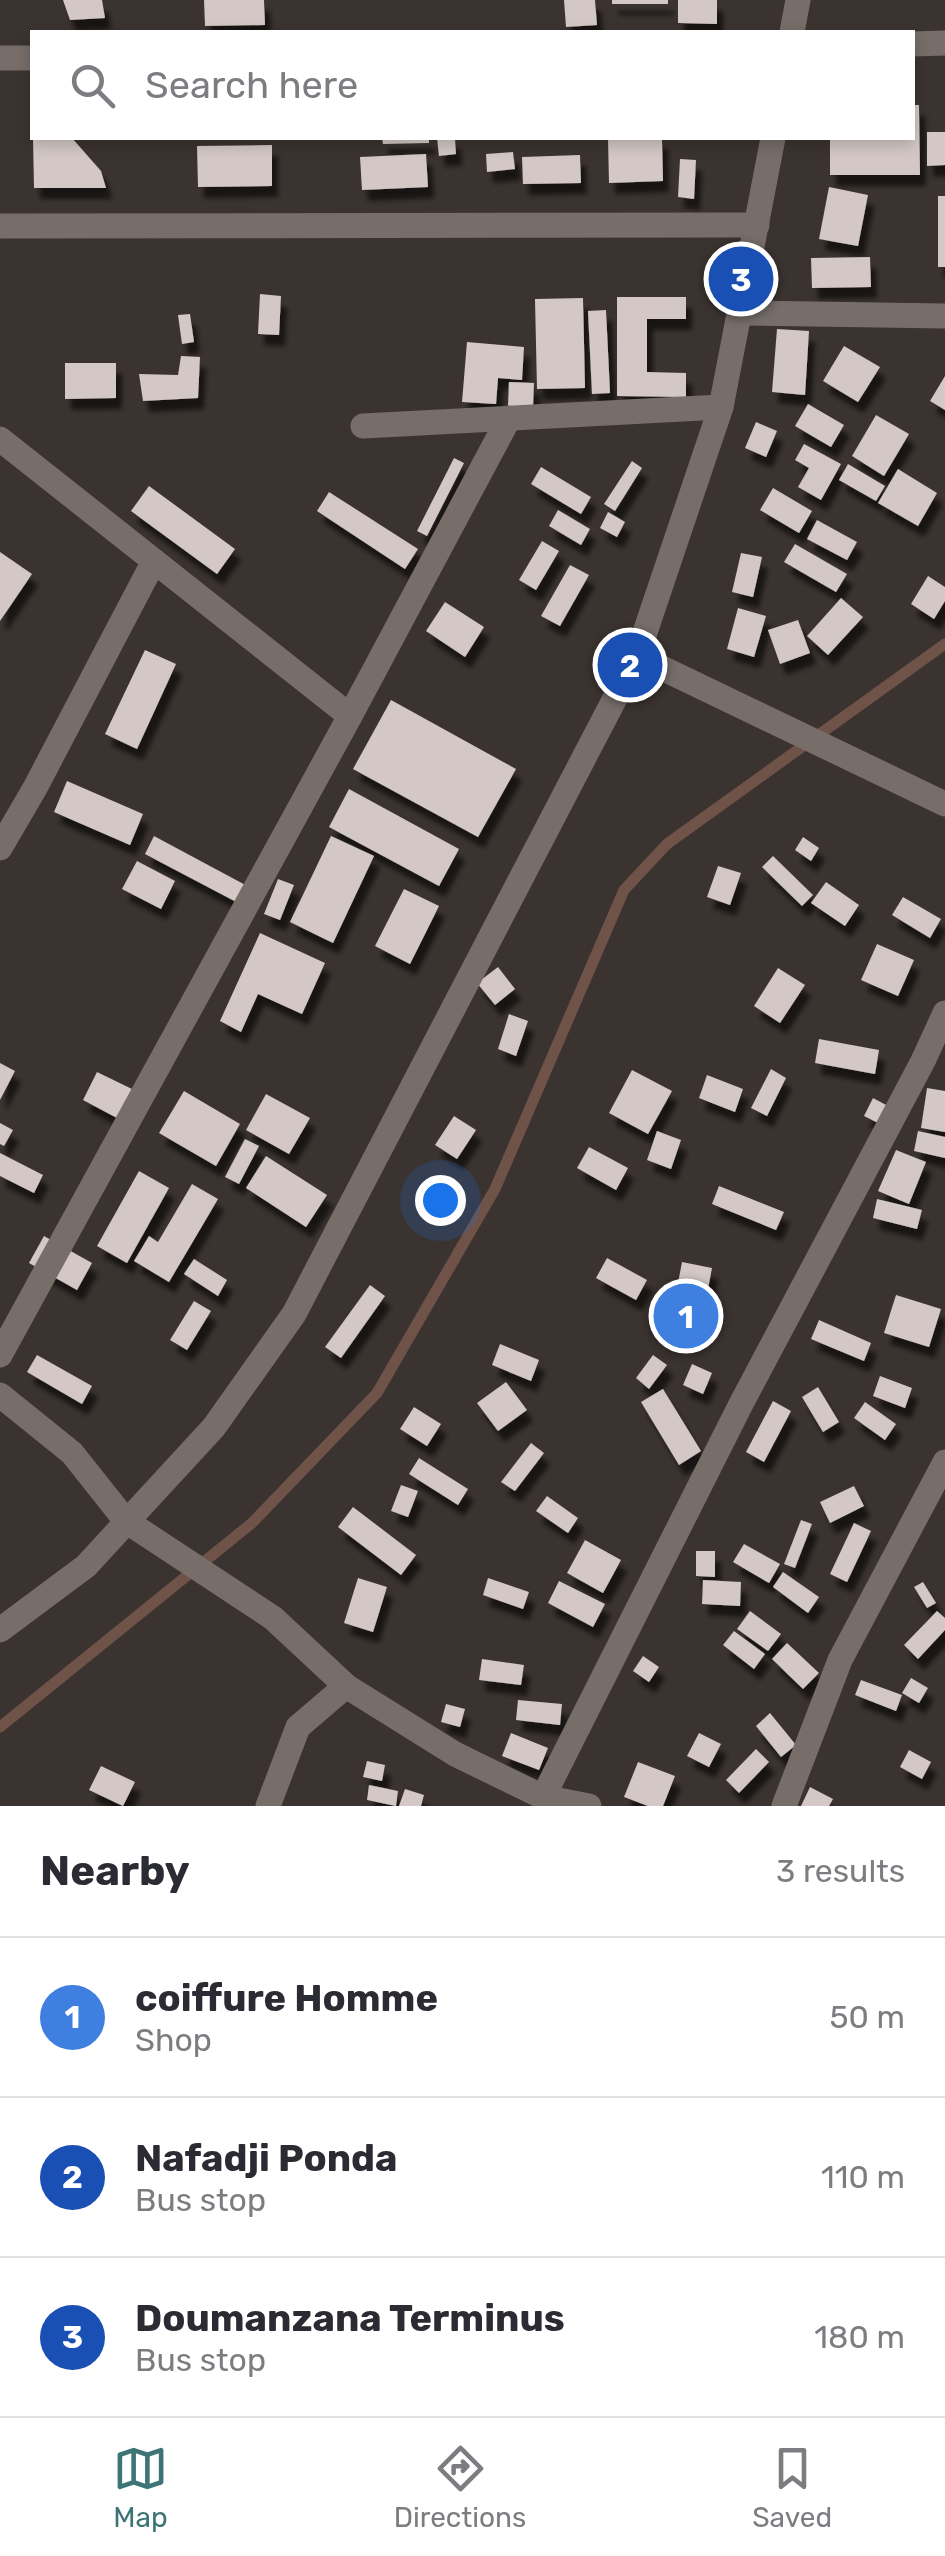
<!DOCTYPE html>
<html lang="en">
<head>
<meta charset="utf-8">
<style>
	:root { --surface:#fff; --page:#f7f7f7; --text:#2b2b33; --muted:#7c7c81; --line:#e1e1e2; --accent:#3d7476 }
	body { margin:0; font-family:Rubik,sans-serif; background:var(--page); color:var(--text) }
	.you { position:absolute; left:440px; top:1200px; width:35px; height:35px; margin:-25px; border:8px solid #fff; border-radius:50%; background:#1a73e8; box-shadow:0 0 0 15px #1a73e833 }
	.badge { display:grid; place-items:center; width:65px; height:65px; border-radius:50%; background:var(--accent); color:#fff; font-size:32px; font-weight:700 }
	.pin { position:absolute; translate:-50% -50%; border:5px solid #fff; box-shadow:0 2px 10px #0006 }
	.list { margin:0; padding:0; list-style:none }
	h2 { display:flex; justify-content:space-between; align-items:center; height:130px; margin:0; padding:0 40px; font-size:42px }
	h2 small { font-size:32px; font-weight:400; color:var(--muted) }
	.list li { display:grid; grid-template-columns:65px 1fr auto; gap:30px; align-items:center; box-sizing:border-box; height:160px; padding:0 40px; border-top:2px solid var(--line) }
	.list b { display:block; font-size:38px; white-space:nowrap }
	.list p { margin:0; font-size:32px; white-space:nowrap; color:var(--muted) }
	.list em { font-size:32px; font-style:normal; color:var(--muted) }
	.icon { flex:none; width:55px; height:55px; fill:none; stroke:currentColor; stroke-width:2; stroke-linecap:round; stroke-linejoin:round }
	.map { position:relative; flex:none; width:945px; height:1806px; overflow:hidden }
	.search { position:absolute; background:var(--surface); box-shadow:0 5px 15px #0003; left:30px; right:30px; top:30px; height:110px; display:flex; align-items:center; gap:25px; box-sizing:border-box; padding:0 35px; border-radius:0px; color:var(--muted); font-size:38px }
	.sheet { height:610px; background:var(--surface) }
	nav { display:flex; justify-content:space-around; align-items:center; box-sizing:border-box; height:140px; border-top:2px solid var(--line); background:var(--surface); font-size:28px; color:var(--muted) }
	nav a { display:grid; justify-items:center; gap:5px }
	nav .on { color:var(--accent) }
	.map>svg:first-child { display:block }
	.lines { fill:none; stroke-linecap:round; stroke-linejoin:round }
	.stream { stroke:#705348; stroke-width:11 }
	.building { fill:#d3c8c5; filter:url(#shadow) }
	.minor { stroke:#776e6a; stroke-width:25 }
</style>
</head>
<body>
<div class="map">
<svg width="945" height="1806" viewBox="0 0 945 1806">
	<defs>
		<filter id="shadow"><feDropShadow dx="6" dy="11" stdDeviation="2.5" flood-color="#0009"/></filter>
	</defs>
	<rect width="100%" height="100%" fill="#3b3330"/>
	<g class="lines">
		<polyline class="stream" points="0,1727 252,1523 377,1393 495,1189 624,890 667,844 945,644"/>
	</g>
	<g class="building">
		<polygon points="63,0 102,0 105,18 70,20"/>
		<polygon points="204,0 264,0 265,25 205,26"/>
		<polygon points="564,0 595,0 597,25 566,27"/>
		<rect x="612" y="0" width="56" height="4"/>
		<polygon points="678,0 717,0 717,24 678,23"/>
		<polygon points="912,105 919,105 920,175 830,175 830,138 912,138"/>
		<polygon points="927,132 945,132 945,165 927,166"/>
		<polygon points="33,138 72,138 101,171 106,188 34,188"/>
		<polygon points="382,138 429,138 429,143 383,144"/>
		<polygon points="437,138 455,138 456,154 439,156"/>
		<polygon points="608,138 662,138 663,181 609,183"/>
		<polygon points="272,145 272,186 198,187 197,146"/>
		<polygon points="513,152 515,169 487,172 486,154"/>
		<polygon points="426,154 428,187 362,190 360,157"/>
		<polygon points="580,155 581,183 523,184 522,157"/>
		<polygon points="680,159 696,160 694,199 678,197"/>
		<polygon points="829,187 868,195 858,246 819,239"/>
		<rect x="938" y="196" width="7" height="71"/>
		<polygon points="870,257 871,287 812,288 811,258"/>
		<polygon points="260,294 281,296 279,335 258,334"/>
		<polygon points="617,297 686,297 686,319 647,319 647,372 686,373 686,397 617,396"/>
		<polygon points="583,298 585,388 537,389 535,299"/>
		<polygon points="606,310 610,393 592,394 588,311"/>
		<polygon points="190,314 194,342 182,344 178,315"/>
		<polygon points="777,329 809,331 805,395 772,392"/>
		<polygon points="467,342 524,347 522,380 498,378 496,404 462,402"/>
		<polygon points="844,346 880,367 858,402 823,381"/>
		<polygon points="181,356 200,357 198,398 143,401 139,374 178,375"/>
		<polygon points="65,363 116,363 116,398 65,399"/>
		<polygon points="945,376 945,410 930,401"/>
		<polygon points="509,382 534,383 533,407 508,406"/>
		<polygon points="808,404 844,425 831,447 795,426"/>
		<polygon points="876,415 909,434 884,476 852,456"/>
		<polygon points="756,422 777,431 766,457 745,448"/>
		<polygon points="804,444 841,464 821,500 798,487 809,468 795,460"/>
		<polygon points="454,458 464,463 427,536 417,531"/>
		<polygon points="632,461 642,468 615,511 604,504"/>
		<polygon points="848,464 885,486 876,501 839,480"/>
		<polygon points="541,467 591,497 581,514 531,484"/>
		<polygon points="898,469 937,493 918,526 878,503"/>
		<polygon points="149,486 235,549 217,574 131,511"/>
		<polygon points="773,488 812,511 799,533 760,510"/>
		<polygon points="329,492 418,549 405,569 317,511"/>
		<polygon points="558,510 590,529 581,545 549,526"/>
		<polygon points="608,512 625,522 617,537 600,528"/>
		<polygon points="817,520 857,542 847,560 807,539"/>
		<polygon points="542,541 559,551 536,590 519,580"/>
		<polygon points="795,544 847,574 836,592 784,562"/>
		<polygon points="0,552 32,574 0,621"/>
		<polygon points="741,553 762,557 753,597 732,592"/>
		<polygon points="570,565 589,575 560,626 541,616"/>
		<polygon points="928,576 945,587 945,601 934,619 911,604"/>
		<polygon points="841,598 863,617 828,655 807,636"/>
		<polygon points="445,602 484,627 465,657 426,631"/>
		<polygon points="738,608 766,616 754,657 727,649"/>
		<polygon points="798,620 810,653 780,664 768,630"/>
		<polygon points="145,650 176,664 137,749 105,734"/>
		<polygon points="391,700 516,769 478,837 353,769"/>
		<polygon points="67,781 143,814 130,845 54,812"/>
		<polygon points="349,789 459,849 439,886 329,827"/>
		<polygon points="154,836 251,888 242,905 145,854"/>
		<polygon points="331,836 374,856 333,943 290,922"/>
		<polygon points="803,837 819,848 811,861 795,850"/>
		<polygon points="773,856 813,895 802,906 762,867"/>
		<polygon points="137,861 175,881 161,909 122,889"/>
		<polygon points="718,866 741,873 730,905 707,897"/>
		<polygon points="278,879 294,885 280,920 264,914"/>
		<polygon points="826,882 859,905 845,926 811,903"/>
		<polygon points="404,889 439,906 410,964 375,946"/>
		<polygon points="903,897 941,919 930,938 892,915"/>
		<polygon points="260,933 325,963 302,1014 258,994 241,1032 220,1021"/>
		<polygon points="877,944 914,960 898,996 861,980"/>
		<polygon points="498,967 515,989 495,1005 477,983"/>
		<polygon points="778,968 805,985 780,1023 754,1006"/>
		<polygon points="509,1014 528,1021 516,1056 498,1049"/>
		<polygon points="819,1039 879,1050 875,1074 815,1063"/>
		<polygon points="0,1063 15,1071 0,1100"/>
		<polygon points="771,1069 786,1078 767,1116 751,1108"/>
		<polygon points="632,1070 672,1091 648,1134 609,1113"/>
		<polygon points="97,1072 132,1089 117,1118 83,1100"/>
		<polygon points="707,1075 743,1089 735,1112 699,1098"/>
		<polygon points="927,1088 945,1091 945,1132 921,1128"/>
		<polygon points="184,1091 240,1124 216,1166 159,1133"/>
		<polygon points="266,1094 310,1118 289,1154 246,1130"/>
		<polygon points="873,1098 890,1107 882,1125 864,1116"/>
		<polygon points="454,1116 476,1130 457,1159 435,1145"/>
		<polygon points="0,1123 13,1130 4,1146 0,1144"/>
		<polygon points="657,1131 681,1140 671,1169 647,1160"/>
		<polygon points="918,1131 945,1137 945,1158 914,1151"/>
		<polygon points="245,1139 259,1146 239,1184 225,1177"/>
		<polygon points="589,1147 628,1168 616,1190 577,1168"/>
		<polygon points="896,1150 926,1162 909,1204 878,1191"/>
		<polygon points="0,1153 43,1175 34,1193 0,1176"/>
		<polygon points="266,1156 327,1195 306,1227 246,1188"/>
		<polygon points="139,1171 169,1188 127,1263 97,1246"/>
		<polygon points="192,1184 218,1199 169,1282 134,1261 149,1236 158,1242"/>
		<polygon points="719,1186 784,1212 776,1230 712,1204"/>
		<polygon points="877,1199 922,1210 917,1229 873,1218"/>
		<polygon points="44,1236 92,1263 77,1290 29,1263"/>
		<polygon points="607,1258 647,1280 636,1300 596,1278"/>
		<polygon points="194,1259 227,1280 218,1296 184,1274"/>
		<polygon points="682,1262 712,1268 704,1310 674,1304"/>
		<polygon points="370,1285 385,1296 341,1358 325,1347"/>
		<polygon points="896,1295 941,1309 929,1347 884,1333"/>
		<polygon points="194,1301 211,1311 187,1350 170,1340"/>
		<polygon points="819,1320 871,1343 864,1361 811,1339"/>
		<polygon points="500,1344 539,1360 531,1381 492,1365"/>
		<polygon points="37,1355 92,1386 82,1404 27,1372"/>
		<polygon points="653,1355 667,1365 649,1389 636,1378"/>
		<polygon points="692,1364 712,1373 703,1394 683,1385"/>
		<polygon points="880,1376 912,1388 905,1408 873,1396"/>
		<polygon points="506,1382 527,1410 498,1431 477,1403"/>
		<polygon points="818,1387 839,1422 823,1432 802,1397"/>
		<polygon points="663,1389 701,1451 679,1465 641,1402"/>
		<polygon points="773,1401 791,1411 764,1462 746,1452"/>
		<polygon points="865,1402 896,1424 885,1440 854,1418"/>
		<polygon points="414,1407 441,1424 427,1446 400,1429"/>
		<polygon points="531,1443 544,1453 515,1491 501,1482"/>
		<polygon points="419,1458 468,1489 458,1505 409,1474"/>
		<polygon points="401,1485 418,1491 408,1517 391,1511"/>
		<polygon points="854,1486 864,1506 830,1523 820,1502"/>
		<polygon points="547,1496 578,1518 568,1533 536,1511"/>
		<polygon points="353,1507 416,1555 401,1575 338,1527"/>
		<polygon points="801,1520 812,1524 795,1568 784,1564"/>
		<polygon points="854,1523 871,1531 847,1582 830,1574"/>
		<polygon points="585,1540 621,1560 603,1593 567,1573"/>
		<polygon points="744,1544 780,1564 769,1583 733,1562"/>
		<polygon points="696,1551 715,1551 715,1577 696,1576"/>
		<polygon points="783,1572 819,1597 808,1613 773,1587"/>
		<polygon points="358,1578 387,1587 373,1632 344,1623"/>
		<polygon points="488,1578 529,1592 523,1609 483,1595"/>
		<polygon points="703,1580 741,1582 740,1606 702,1604"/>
		<polygon points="559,1581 605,1604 593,1627 548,1603"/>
		<polygon points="923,1582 936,1603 927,1608 914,1587"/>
		<polygon points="750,1611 781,1634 768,1651 737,1629"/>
		<polygon points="937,1611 945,1618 945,1630 918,1659 904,1645"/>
		<polygon points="734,1631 765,1654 754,1669 723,1645"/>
		<polygon points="787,1643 819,1673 803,1689 772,1659"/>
		<polygon points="643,1656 659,1667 649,1682 633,1671"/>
		<polygon points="482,1659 524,1665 521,1685 479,1680"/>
		<polygon points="911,1678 928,1688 919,1703 902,1693"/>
		<polygon points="861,1680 902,1695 896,1711 855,1695"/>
		<polygon points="518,1700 562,1704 560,1725 516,1720"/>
		<polygon points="446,1704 465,1709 460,1727 441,1722"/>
		<polygon points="770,1713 796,1745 781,1757 756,1726"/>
		<polygon points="511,1733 548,1748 539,1770 502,1756"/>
		<polygon points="699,1733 721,1744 709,1767 687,1756"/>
		<polygon points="756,1749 769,1762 739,1793 726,1780"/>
		<polygon points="909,1750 931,1762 922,1779 900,1767"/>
		<polygon points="367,1761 385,1765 382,1781 363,1777"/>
		<polygon points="638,1762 675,1776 663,1806 648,1806 624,1797"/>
		<polygon points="101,1766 135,1782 123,1806 89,1790"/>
		<polygon points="369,1785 398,1791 396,1806 367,1800"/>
		<polygon points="810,1787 833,1799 829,1806 801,1806"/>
		<polygon points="405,1789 424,1795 421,1806 399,1806"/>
	</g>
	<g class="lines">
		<g class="minor">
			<polyline points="792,32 798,0"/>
			<polyline points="912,44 945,43"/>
			<polyline points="0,58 32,58"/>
			<polyline points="0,226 757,225"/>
			<polyline points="741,313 945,316"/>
			<polyline points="363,426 721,407"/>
			<polyline points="0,439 350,716"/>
			<polyline points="637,656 945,804"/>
			<polyline points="0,848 35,788 154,561"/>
			<polyline points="0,1355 350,716 509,418"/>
			<polyline points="0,1395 72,1453 126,1521 273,1618 346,1686 455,1754 543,1797 589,1806"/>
			<polyline points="0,1630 86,1566 214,1427 294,1314 637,656 721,407 773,138"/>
			<polyline points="543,1797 741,1404 923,1061 945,1013"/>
			<polyline points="268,1806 298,1727 346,1686"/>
			<polyline points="784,1806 840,1660 945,1462"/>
		</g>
	</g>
</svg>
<div class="you"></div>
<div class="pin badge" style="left:686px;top:1316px;background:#3f7fe0">1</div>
<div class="pin badge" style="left:630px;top:665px;background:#1a4fb4">2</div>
<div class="pin badge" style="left:741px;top:279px;background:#1a4fb4">3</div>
<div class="search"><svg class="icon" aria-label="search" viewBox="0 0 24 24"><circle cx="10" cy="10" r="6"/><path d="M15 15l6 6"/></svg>Search here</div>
</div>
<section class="sheet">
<h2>Nearby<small>3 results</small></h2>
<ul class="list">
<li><span class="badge" style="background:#3f7fe0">1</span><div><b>coiffure Homme</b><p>Shop</p></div><em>50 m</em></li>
<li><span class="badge" style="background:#1a4fb4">2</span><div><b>Nafadji Ponda</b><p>Bus stop</p></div><em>110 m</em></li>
<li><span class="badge" style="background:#1a4fb4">3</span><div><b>Doumanzana Terminus</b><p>Bus stop</p></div><em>180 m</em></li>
</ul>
</section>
<nav>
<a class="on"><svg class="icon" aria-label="map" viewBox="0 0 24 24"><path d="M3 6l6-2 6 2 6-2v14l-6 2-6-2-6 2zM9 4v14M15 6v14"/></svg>Map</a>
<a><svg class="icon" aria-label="directions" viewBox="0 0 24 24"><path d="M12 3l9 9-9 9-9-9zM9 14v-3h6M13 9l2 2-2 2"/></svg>Directions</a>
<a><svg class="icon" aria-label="saved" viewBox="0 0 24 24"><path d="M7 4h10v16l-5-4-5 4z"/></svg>Saved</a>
</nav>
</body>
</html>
